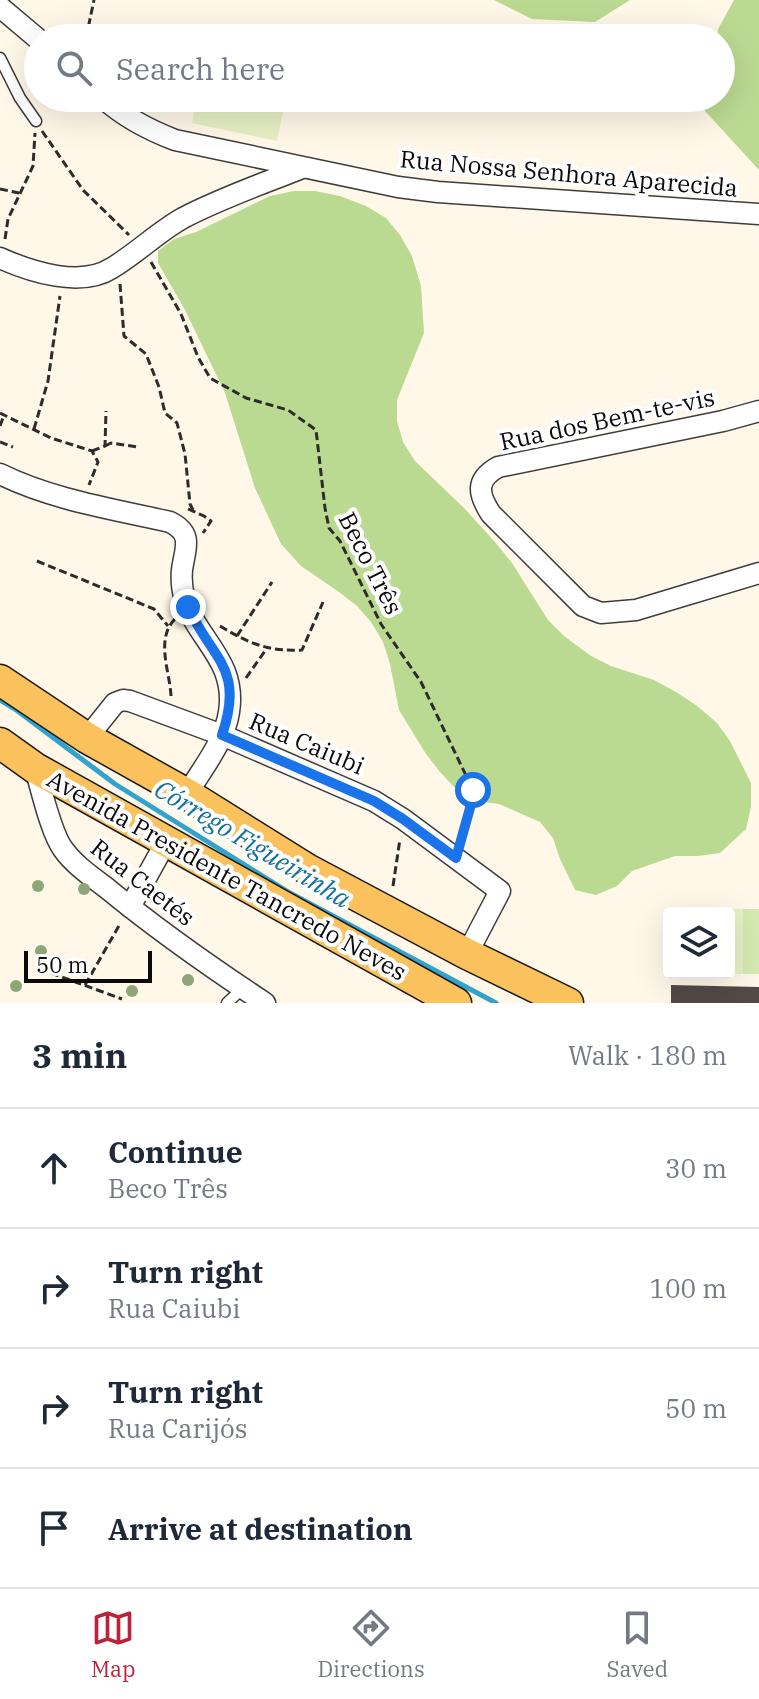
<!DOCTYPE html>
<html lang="en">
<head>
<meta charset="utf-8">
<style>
	:root { --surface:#fff; --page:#f6f6f7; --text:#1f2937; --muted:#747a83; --line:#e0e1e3; --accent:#bb223c }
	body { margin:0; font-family:"IBM Plex Serif",serif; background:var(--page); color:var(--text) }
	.controls { position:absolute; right:24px; bottom:24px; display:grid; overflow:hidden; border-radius:8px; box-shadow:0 8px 32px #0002 }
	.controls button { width:72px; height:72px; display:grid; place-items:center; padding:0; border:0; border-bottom:2px solid var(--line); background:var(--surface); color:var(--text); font:40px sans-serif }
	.scale { position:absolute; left:24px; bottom:20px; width:128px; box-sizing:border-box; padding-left:8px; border:4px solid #0a0a0a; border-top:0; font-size:22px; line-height:28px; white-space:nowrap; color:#0a0a0a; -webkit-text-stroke:6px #fff; paint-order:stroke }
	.stop { position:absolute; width:24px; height:24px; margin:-18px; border:6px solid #1a73e8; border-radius:50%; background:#fff }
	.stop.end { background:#1a73e8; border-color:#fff; box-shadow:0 2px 8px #0008 }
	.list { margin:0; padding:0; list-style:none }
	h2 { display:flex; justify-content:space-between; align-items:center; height:104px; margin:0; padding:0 32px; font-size:34px }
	h2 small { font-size:26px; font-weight:400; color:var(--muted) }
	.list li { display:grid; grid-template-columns:52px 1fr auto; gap:24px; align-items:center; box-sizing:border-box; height:120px; padding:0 32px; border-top:2px solid var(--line) }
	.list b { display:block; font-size:30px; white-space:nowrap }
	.list p { margin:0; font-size:26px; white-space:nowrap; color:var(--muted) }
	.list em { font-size:26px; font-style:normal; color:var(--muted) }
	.icon { flex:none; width:44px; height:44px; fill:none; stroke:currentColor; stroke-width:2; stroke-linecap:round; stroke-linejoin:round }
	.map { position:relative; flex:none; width:759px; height:1003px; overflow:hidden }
	.search { position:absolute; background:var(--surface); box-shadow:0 8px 32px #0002; left:24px; right:24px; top:24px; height:88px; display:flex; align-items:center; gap:20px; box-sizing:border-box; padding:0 28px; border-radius:44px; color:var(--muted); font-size:30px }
	.sheet { height:584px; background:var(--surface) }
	nav { display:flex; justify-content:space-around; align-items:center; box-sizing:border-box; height:112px; border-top:2px solid var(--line); background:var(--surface); font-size:22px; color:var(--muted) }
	nav a { display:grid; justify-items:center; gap:4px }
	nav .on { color:var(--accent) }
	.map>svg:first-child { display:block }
	.green { fill:#d5e9b2 }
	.forest { fill:#bbda91 }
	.pitch { fill:#e6f0c4 }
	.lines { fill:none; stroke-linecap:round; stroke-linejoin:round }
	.stream { stroke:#32a3cf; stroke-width:5 }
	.building { fill:#534a47 }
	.service-casing { stroke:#3d3d3d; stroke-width:13 }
	.minor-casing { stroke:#3d3d3d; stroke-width:23 }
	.primary-casing { stroke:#1b1b1b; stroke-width:33 }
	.path { stroke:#2c2c2c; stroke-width:3; stroke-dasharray:8 4; stroke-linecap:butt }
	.service { stroke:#fff; stroke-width:10 }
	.minor { stroke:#fff; stroke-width:20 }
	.primary { stroke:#fbc15c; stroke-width:30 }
	.tree { fill:#8ea677 }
	.route { stroke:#1a73e8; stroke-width:10 }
	.labels { text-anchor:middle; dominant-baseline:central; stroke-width:8; stroke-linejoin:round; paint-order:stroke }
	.street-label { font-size:24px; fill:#0a0a0a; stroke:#fff }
	.water-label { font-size:26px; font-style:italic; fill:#13719c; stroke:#fff }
</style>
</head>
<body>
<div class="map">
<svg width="759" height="1003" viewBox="0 0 759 1003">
	<rect width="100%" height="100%" fill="#fff8e8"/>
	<rect class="green" x="743" y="909" width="16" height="65"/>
	<g class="forest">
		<polygon points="494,0 630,0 595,22 532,19"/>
		<polygon points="734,0 759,0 759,170 705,111 707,98 721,98 721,38 717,38 718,29"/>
		<polygon points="294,191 315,191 340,196 366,206 386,218 400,235 412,256 421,286 424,333 397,400 397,421 403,442 415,461 464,508 495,542 512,563 548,620 564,636 591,656 611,666 654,680 676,692 696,705 717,723 730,741 751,783 751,807 746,829 720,853 698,856 675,856 655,863 632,871 617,886 596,895 575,890 560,859 553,838 540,822 499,804 476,801 455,788 440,772 426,754 399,710 390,664 383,642 371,622 357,606 339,592 301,566 281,544 255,488 225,393 185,310 158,263 158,251 174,239 196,232 270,196"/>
	</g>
	<g class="pitch">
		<polygon points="197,98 286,98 277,141 192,123"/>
		<polygon points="722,909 743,909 743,974 723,974 729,973 729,913 722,913"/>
	</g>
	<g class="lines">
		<polyline class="stream" points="0,700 15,709 115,784 290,893 496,1003"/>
	</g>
	<g class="building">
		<polygon points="671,908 715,909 715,913 671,913"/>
		<polygon points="671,985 759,987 759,1003 671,1003"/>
	</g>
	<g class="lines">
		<g class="service-casing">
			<g id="service">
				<polyline points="0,58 20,98 36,121"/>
				<polyline points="227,1003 243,988"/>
			</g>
		</g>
		<g class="minor-casing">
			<g id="minor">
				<polyline points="0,7 38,39"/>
				<path d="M 103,98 C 124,117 149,130 175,140 L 398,187 L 438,192 L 759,214"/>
				<path d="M 0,258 C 31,272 81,288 112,268 C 137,253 158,232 183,218 C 221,198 262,184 302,168"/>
				<path d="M 759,411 L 723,421 L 498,467 C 475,480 478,494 491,514 L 583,606 L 601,613 L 636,610 L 759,573"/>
				<path d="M 0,474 C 53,500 113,509 170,522 C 194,534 185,548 182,570 C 181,580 182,590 185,600 C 198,641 237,661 229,712 C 225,741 202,769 187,794"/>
				<polyline points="87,738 115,703 123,700 130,701 222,735 374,801 403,819 500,891 467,954"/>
				<path d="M 35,768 C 41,788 51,833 63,849 C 75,866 94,878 109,890 C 159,931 212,968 265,1003"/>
				<polyline points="130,907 167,840"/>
			</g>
		</g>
		<g class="primary-casing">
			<g id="primary">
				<polyline points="0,680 87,738 187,794 307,869 467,954 568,1003"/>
				<polyline points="0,743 35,768 456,1003"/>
			</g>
		</g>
		<g class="path">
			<polyline points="86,38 94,0"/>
			<polyline points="42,131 83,190 129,235"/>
			<polyline points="0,189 19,193"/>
			<polyline points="5,239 8,219 33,166 35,133"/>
			<polyline points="151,262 181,314 198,357 210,378 246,398 288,410 316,430 325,508 329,528 340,541 381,624 421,682 473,790 470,808 461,841"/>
			<polyline points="120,284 124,336 146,354 159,387 165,413 177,423 185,454 190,504 193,510"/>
			<polyline points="0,413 51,438 92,451 98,462 89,485"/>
			<polyline points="0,426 4,415"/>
			<polyline points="34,429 48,381 60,296"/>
			<polyline points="0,442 13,447"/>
			<polyline points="105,446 111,443 138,447"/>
			<polyline points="92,451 105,446 106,411"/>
			<polyline points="188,509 204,516 211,521 203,533"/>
			<polyline points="37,561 154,609 168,626"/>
			<path d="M 220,626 C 248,643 269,652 302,650 L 323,602"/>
			<polyline points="237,636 272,582"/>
			<polyline points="246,678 267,648"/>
			<path d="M 171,696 C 170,672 155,639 175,619"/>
			<polyline points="393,886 400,839"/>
			<polyline points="51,973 122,999"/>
			<polyline points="85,985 120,924"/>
		</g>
		<use href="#service" class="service"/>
		<use href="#minor" class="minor"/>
		<use href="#primary" class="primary"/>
	</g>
	<g class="tree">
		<circle cx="38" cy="886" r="6"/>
		<circle cx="84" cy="889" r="6"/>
		<circle cx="41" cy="951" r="6"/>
		<circle cx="188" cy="980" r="6"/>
		<circle cx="16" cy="986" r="6"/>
		<circle cx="132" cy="991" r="6"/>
	</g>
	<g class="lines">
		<path class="route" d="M 188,607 C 212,660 245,667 222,735 L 374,801 L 403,819 L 456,858 L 470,808 L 473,790"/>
	</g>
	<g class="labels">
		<g class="street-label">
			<text transform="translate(569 173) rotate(5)">Rua Nossa Senhora Aparecida</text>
			<text transform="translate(607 419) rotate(-12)">Rua dos Bem-te-vis</text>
			<text transform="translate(371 563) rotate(63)">Beco Três</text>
			<text transform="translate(307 743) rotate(23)">Rua Caiubi</text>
			<text transform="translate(227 875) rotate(29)">Avenida Presidente Tancredo Neves</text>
			<text transform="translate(143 882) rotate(38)">Rua Caetés</text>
		</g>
		<g class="water-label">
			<text transform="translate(253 843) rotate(31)">Córrego Figueirinha</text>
		</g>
	</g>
</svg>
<div class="controls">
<button><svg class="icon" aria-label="layers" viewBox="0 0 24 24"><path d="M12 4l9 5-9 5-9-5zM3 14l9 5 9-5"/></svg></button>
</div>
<div class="scale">50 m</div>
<div class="stop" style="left:473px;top:790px"></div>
<div class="stop end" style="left:188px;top:607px"></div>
<div class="search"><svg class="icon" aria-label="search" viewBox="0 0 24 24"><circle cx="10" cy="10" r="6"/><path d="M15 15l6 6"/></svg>Search here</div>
</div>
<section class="sheet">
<h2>3 min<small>Walk · 180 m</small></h2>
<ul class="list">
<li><svg class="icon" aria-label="ahead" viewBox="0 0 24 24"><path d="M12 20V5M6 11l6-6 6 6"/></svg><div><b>Continue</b><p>Beco Três</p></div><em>30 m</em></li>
<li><svg class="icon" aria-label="right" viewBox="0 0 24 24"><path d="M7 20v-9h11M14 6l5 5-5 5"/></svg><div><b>Turn right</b><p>Rua Caiubi</p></div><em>100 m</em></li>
<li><svg class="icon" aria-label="right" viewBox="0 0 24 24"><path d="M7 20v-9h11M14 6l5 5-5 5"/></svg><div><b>Turn right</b><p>Rua Carijós</p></div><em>50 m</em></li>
<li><svg class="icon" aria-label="arrive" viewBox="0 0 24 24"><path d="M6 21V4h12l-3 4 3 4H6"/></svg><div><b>Arrive at destination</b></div></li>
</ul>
</section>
<nav>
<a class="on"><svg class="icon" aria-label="map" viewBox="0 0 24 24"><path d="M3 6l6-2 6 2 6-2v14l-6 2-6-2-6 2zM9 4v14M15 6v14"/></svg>Map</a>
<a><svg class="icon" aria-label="directions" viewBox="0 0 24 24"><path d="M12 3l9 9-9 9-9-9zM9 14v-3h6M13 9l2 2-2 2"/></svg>Directions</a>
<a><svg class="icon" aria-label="saved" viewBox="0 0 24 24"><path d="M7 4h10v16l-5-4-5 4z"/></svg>Saved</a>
</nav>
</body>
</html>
